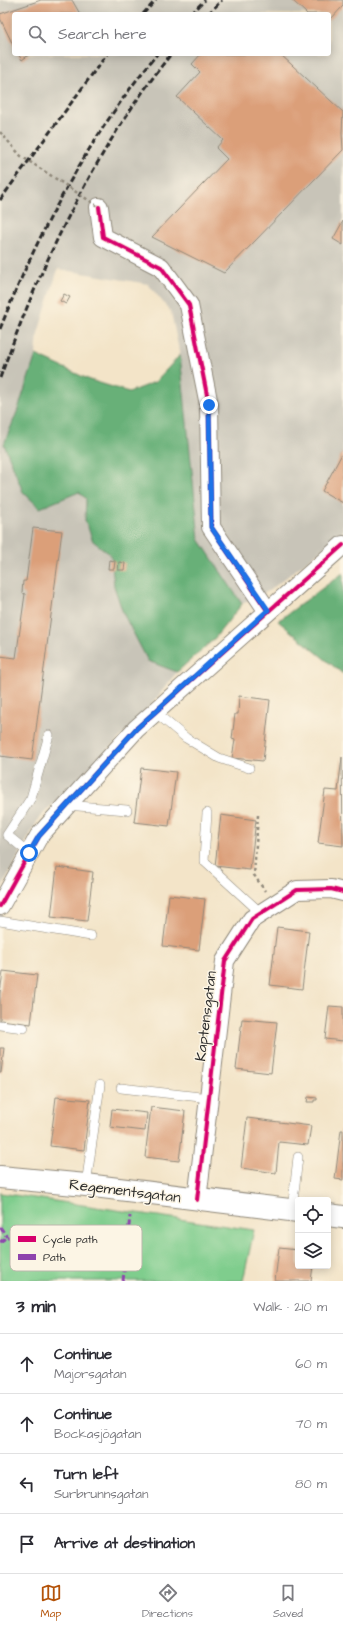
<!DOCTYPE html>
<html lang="en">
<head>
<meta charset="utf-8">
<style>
	:root { --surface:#fff; --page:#f2f2f3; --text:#2b2b33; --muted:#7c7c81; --line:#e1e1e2; --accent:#b45309 }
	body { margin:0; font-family:"Architects Daughter",sans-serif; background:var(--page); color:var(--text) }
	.controls { position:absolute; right:12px; bottom:12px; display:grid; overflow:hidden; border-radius:4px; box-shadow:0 2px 10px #0003 }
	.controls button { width:36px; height:36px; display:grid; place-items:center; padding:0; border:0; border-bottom:1px solid var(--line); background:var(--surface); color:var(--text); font:20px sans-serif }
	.stop { position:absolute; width:12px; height:12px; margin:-9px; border:3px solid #1a73e8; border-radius:50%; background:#fff }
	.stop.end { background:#1a73e8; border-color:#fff; box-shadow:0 1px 4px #0008 }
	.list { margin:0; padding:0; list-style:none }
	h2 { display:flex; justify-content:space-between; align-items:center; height:52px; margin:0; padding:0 16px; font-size:17px }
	h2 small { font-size:13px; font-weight:400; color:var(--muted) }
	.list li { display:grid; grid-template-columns:26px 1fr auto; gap:12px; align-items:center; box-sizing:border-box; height:60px; padding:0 16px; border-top:1px solid var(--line) }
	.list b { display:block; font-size:15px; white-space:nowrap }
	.list p { margin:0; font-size:13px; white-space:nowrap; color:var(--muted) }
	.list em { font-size:13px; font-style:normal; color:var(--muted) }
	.icon { flex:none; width:22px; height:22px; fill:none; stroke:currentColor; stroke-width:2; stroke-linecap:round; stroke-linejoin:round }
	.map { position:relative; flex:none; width:343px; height:1281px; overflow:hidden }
	.search { position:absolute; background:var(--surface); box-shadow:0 2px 10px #0003; left:12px; right:12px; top:12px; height:44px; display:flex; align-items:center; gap:10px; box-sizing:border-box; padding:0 14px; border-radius:4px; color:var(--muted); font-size:15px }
	.sheet { height:292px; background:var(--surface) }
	nav { display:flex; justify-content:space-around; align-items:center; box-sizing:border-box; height:56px; border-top:1px solid var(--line); background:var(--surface); font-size:11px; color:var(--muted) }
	nav a { display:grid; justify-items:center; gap:2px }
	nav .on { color:var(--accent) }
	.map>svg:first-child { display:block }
	.industrial { fill:#c8c4b8; fill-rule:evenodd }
	.green { fill:#7fcd8d; stroke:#557c5c }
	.forest { fill:#67b078; stroke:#496e52 }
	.building { fill:#db9f79 }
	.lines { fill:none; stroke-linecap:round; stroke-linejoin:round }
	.service-casing { stroke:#8f887a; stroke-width:10 }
	.minor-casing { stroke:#8f887a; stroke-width:20 }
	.tertiary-casing { stroke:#8f887a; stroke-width:24 }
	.path { stroke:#8f887a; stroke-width:2.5; stroke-dasharray:3 3; stroke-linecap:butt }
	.service { stroke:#fff; stroke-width:9 }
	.minor { stroke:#fff; stroke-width:18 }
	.tertiary { stroke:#fff; stroke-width:22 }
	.rail { stroke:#2b2b2b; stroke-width:3; stroke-dasharray:6 3; stroke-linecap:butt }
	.path-bridge { stroke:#8f887a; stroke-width:2.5; stroke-dasharray:3 3; stroke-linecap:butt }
	.quiet { stroke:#8e44ad; stroke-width:3; stroke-dasharray:6 3; stroke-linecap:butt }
	.cycleway-casing { stroke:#fcf5e5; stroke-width:6 }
	.cycleway { stroke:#d6006c; stroke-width:4 }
	.route { stroke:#1a73e8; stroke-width:5 }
	.labels { text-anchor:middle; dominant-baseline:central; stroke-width:3; stroke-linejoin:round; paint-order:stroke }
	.street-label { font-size:15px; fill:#2b2b2b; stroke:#fcf5e5 }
	.key { fill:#fcf5e5; stroke:#bdb8ad; stroke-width:1 }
	.key-label { font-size:11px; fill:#2b2b2b }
</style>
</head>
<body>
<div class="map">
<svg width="343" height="1281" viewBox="0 0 343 1281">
	<rect width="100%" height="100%" fill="#fcf5e5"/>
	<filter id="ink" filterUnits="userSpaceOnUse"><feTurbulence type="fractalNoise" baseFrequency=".025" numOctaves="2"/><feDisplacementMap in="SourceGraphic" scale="8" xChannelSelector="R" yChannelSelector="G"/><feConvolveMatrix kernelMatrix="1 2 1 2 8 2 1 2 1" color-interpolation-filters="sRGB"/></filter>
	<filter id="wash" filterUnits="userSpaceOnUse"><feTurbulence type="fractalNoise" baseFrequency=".012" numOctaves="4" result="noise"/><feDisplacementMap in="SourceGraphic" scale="16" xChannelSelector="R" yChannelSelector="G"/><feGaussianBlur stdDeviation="0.9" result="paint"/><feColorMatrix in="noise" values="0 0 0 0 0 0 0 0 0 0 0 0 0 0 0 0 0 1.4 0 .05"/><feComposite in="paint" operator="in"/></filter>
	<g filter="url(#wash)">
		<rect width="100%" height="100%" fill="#f3e4c8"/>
		<path class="industrial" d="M 0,0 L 343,0 L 343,533 L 270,590 L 242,604 L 199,539 L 180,355 L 171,312 L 148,284 L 58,269 L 38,333 L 36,355 L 17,412 L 4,444 L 80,492 L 86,500 L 85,520 L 93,541 L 111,555 L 114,586 L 123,613 L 148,661 L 177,672 L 142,716 L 39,818 L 0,890 ZM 14,14 L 329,14 L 329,54 L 14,54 Z"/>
		<polygon class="green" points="0,1193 254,1230 243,1281 0,1281"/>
		<g class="forest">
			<polygon points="36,355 90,380 129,392 155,382 180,355 199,539 242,604 214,639 177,672 148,661 123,613 114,586 111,555 93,541 85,520 86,499 79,492 40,508 23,492 4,444 17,412"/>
			<polygon points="343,573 343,674 278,621"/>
		</g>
		<g id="blocks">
			<g class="building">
				<polygon points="41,0 72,0 80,14 14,14 14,47 0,18 0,14"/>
				<polygon points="292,0 343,0 343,6 329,21 329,14 307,14"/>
				<polygon points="18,54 30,54 22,60"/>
				<polygon points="201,54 280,54 343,112 342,133 343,150 224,273 152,237 227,159 216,148 223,140 177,97 200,72 192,64"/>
				<polygon points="343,221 343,245 333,239"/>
				<polygon points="64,294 70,297 66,304 60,301"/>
				<polygon points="343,452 343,503 322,491"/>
				<polygon points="33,528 62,531 32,760 0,756 0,656 16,658 25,594 22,593 23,581 26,581"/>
				<polygon points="109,560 115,561 114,569 108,569"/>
				<polygon points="119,562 125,563 124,570 118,570"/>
				<polygon points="239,696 270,700 263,761 232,758 235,740 232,739 235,714 238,714"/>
				<polygon points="342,757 343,846 318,843 325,790 338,791"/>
				<polygon points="141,768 176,772 169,826 134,822"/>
				<polygon points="221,815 256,820 250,870 215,866"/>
				<polygon points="57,867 93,872 87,921 51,917"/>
				<polygon points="169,895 205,899 199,950 163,946"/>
				<polygon points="277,927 309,931 302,989 270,985"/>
				<polygon points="3,971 37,975 31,1024 0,1020 0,994"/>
				<polygon points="329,1006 343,1007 343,1041 325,1039"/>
				<polygon points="242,1019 277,1022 271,1073 236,1069"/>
				<polygon points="0,1048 4,1048 1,1073 0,1073"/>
				<polygon points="56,1097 90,1100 84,1150 50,1146"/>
				<polygon points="308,1097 317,1098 317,1100 314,1100 314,1102 307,1102"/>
				<polygon points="151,1107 185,1111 179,1161 145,1157"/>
				<polygon points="112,1109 147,1113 145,1131 110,1127"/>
				<polygon points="247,1118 311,1126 308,1145 279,1142 276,1173 241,1168"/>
				<polygon points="341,1130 343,1130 343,1180 335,1179"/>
				<polygon points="279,1248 298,1250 298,1266 313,1266 311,1281 275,1281"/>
			</g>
		</g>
	</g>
	<g filter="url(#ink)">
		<use href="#blocks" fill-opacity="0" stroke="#8f887a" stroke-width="1"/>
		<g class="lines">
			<g class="service-casing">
				<g id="service">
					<polyline points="155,712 186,738 219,758 249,768"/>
					<polyline points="66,805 127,810"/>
					<polyline points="207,813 204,861 261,913"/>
					<polyline points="29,853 7,835 31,798 49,735"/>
					<polyline points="0,921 91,936"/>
					<polyline points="0,1025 24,1028"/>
					<polyline points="121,1088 209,1098"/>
					<polyline points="86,1185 100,1085"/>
					<polyline points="292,1211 298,1157"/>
				</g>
			</g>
			<g class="minor-casing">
				<g id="minor">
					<polyline points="99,207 103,237 161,267 189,305 209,405 211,527 267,610"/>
					<polyline points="0,906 39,836 136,729 343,545"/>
					<polyline points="197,1200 225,961 252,919 297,890 331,889 343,892"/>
				</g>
			</g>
			<g class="tertiary-casing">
				<g id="tertiary">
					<polyline points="0,1177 86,1185 298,1211"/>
					<polyline points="328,1215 343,1217"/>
				</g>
			</g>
			<polyline class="path" points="258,815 254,875 265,891"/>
			<use href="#service" class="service"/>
			<use href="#minor" class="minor"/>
			<use href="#tertiary" class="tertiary"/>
			<g class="rail">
				<polyline points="143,14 156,0"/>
				<polyline points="191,14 205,0"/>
				<polyline points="208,14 222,0"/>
				<polyline points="0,200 107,54"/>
				<path d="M 0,329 C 39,230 90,136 157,54"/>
				<path d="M 0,378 C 41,263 95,150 171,54"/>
			</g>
			<polyline class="path-bridge" points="0,132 21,156 99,207"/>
			<g class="quiet">
				<polyline points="0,1227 7,1237"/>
				<polyline points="0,1242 7,1237 127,1250"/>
				<polyline points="123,1281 130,1216"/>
			</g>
			<g class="cycleway-casing">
				<g id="cycleway">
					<polyline points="99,207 103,237 161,267 189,305 209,405 211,527 267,610"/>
					<polyline points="0,906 39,836 136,729 343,545"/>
					<polyline points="197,1200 225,961 252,919 297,890 331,889 343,892"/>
				</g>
			</g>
			<use href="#cycleway" class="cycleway"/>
		</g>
	</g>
	<g class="lines" filter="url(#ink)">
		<polyline class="route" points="29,853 39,836 136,729 268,610 211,527 209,405"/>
	</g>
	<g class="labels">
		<g class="street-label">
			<text transform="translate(206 1016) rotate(-83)">Kaptensgatan</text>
			<text transform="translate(125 1191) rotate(7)">Regementsgatan</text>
		</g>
	</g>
	<rect x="10" y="1225" width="132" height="46" rx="6" class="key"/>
	<rect x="18" y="1236" width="18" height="6" fill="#d6006c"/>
	<rect x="18" y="1254" width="18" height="6" fill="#8e44ad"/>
	<g class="key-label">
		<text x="43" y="1243">Cycle path</text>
		<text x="43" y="1261">Path</text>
	</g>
</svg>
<div class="controls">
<button><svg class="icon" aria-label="locate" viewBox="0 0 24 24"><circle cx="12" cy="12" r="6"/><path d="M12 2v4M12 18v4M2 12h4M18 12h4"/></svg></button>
<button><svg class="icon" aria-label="layers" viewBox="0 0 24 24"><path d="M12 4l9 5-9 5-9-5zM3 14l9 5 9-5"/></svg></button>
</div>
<div class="stop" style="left:29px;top:853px"></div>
<div class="stop end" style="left:209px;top:405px"></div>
<div class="search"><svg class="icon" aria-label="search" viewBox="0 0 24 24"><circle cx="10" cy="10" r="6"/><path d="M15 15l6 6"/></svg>Search here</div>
</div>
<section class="sheet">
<h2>3 min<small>Walk · 210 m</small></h2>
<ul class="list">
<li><svg class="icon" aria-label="ahead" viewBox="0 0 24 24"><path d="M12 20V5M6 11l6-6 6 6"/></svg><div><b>Continue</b><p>Majorsgatan</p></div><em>60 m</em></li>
<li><svg class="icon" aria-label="ahead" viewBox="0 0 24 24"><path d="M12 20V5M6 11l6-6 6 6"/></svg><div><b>Continue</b><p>Bockasjögatan</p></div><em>70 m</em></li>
<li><svg class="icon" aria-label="left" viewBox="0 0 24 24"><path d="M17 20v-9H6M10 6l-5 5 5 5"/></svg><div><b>Turn left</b><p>Surbrunnsgatan</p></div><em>80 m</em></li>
<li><svg class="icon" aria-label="arrive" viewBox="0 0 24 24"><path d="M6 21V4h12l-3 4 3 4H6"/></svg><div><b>Arrive at destination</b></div></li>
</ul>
</section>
<nav>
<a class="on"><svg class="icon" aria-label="map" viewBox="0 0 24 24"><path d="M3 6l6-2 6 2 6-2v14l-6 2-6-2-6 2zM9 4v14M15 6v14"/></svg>Map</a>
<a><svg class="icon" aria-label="directions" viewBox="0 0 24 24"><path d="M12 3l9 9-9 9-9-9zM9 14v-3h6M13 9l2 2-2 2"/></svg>Directions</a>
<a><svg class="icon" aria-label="saved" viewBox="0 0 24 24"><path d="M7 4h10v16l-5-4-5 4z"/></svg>Saved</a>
</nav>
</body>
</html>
